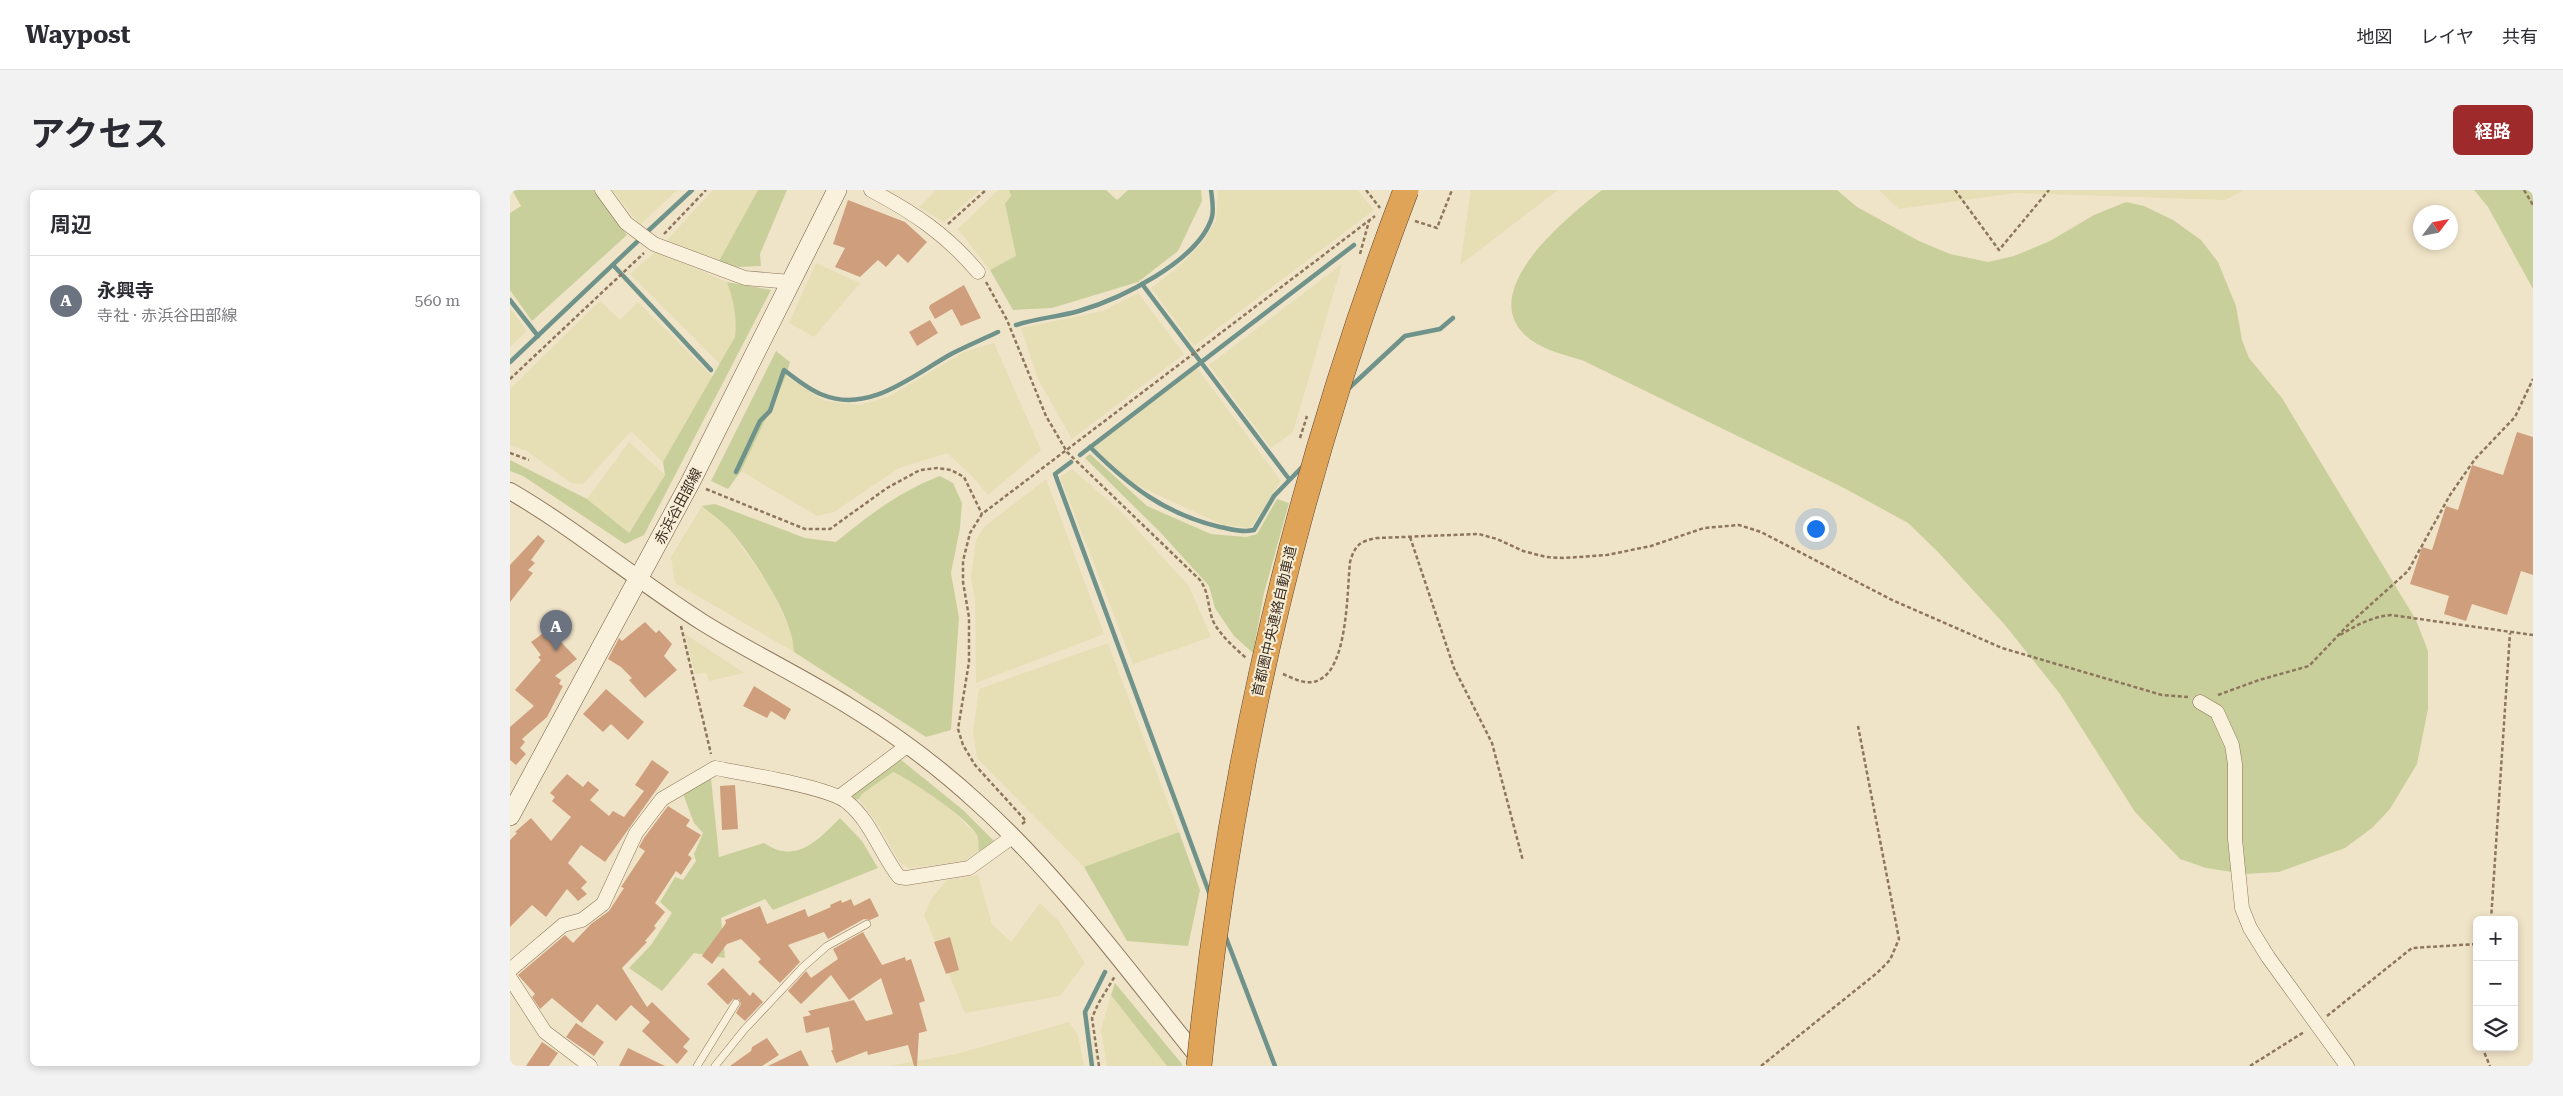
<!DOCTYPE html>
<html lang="ja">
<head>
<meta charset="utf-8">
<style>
	:root { --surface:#fff; --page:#f2f2f3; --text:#2b2b33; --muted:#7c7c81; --line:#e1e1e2; --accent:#9e2a2b }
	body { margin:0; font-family:"Roboto Serif","Noto Sans JP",serif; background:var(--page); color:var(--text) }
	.controls { position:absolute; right:15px; bottom:15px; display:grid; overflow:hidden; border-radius:8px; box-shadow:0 2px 8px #0003 }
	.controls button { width:45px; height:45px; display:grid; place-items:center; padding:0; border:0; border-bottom:1px solid var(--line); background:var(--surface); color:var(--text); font:25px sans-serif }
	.compass { position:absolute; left:1903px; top:15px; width:45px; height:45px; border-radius:50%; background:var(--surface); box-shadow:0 2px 8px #0003; rotate:58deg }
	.you { position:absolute; left:1305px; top:338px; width:18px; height:18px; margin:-12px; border:4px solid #fff; border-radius:50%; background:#1a73e8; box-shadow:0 0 0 8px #1a73e833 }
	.badge { display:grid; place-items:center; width:32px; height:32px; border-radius:50%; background:var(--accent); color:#fff; font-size:16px; font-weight:700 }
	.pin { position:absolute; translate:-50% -41px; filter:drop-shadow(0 1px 2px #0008) }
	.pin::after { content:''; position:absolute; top:26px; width:18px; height:15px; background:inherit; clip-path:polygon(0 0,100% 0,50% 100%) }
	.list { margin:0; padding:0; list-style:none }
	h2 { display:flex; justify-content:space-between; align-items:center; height:65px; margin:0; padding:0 20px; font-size:21px }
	h2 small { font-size:16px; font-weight:400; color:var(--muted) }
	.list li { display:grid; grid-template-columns:32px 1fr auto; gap:15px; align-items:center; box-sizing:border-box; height:90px; padding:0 20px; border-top:1px solid var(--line) }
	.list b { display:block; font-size:19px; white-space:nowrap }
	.list p { margin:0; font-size:16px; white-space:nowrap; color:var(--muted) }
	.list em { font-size:16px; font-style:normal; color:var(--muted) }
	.icon { flex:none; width:28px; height:28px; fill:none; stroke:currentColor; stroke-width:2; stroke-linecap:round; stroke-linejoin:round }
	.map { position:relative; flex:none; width:2023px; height:876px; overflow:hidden; border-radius:8px }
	header { display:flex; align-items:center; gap:30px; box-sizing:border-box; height:70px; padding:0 25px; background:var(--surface); border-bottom:1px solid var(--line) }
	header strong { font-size:24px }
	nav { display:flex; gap:28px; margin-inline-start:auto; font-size:18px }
	.intro { display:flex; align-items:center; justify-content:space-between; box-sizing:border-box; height:120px; padding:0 30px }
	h1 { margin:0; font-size:35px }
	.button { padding:12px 22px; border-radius:8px; background:var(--accent); color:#fff; font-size:18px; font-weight:700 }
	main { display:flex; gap:30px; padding:0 30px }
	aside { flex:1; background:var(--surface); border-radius:8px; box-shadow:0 2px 8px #0003 }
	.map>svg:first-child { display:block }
	.farmland { fill:#e6deb5 }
	.green { fill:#c9cf9b }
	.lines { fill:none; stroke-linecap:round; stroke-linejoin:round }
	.stream { stroke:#6f938a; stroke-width:4.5 }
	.building { fill:#cf9f7d }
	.service-casing { stroke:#8d765c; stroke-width:8 }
	.minor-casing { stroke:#8d765c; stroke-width:15 }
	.tertiary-casing { stroke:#8d765c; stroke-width:18 }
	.secondary-casing { stroke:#6f573f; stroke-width:20 }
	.path { stroke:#8d765c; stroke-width:2.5; stroke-dasharray:4 2.5; stroke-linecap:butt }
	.service { stroke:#faf1dc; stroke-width:7 }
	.minor { stroke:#faf1dc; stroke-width:14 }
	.tertiary { stroke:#faf1dc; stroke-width:16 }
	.secondary { stroke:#faf1dc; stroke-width:19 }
	.motorway-bridge-casing { stroke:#5b4430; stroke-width:26; stroke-linecap:butt }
	.motorway-bridge { stroke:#e0a458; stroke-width:25 }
	.labels { text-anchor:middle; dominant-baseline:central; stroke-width:4; stroke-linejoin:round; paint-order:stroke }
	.street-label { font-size:14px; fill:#3d2e20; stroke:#f7eed8 }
</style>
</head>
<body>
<header>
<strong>Waypost</strong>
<nav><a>地図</a><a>レイヤ</a><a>共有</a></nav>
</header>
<div class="intro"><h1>アクセス</h1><a class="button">経路</a></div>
<main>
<aside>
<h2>周辺<small></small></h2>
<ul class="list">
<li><span class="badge" style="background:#6b7280">A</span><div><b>永興寺</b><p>寺社 · 赤浜谷田部線</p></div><em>560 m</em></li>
</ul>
</aside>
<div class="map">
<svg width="2023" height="876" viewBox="0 0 2023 876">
	<rect width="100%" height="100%" fill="#f0e4c8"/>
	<g class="farmland">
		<polygon points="102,0 167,0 130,35"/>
		<polygon points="203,0 248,0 209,71 156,51"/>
		<polygon points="426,0 470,0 434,32 409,17"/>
		<polygon points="488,0 499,0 501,6 495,15 506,67 480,80 448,39"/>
		<polygon points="708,0 847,0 864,20 684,156 641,98 666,79 691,54 706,31"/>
		<polygon points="961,0 1048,0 950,75"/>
		<polygon points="1369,0 1734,0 1715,10 1505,3 1389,19"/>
		<polygon points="146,61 217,92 225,113 227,129 225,147 210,174 120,84"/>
		<polygon points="306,73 350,93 304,147 279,133"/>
		<polygon points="832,74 783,242 761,258 699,175"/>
		<polygon points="628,103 674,164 562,249 528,189 511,138 593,121"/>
		<polygon points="90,111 110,130 128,112 203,187 153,272 121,241 73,294 61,293 17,261 0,255 0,199"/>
		<polygon points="0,118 17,141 0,157"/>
		<polygon points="484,153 531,260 478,305 462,286 437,263 389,278 324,322 307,326 231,281 276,186 315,211 349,215 380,206 454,162"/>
		<polygon points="687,178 771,291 741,338 713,335 618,291 583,257"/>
		<polygon points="119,252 155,285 118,343 77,309"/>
		<polygon points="562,279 608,319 679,396 701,447 623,474 550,287"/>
		<polygon points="536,289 594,444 466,493 465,409 461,388 466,350 474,337"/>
		<polygon points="192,316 220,340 260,397 284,448 284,462 165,393 161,367"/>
		<polygon points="175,444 234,483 199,491 196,483 185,484"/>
		<polygon points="598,453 669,642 574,677 467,568 463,542 469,499"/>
		<polygon points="382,582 397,588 439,618 467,645 469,661 454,671 400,678 390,673 371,639 349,609 352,604"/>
		<polygon points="468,685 482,734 501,752 530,713 548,730 575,773 550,806 455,823 414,725 422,708 437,690"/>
		<polygon points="601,805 657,876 597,876 591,840"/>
		<polygon points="559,832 568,845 574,876 379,876 446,864"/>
	</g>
	<g class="green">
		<polygon points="2,0 84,0 117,45 22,131 0,100 0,23 11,16"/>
		<polygon points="248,0 277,0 250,64 251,76 227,77 209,71"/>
		<polygon points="499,0 596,0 607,10 618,0 691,0 692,11 668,61 628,92 542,118 503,120 480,80 506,66 495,14 501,6"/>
		<path d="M 1092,0 L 1327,0 L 1347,17 L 1409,51 L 1440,64 L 1478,72 L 1504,66 L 1540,51 L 1584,25 L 1616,12 L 1634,16 L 1663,30 L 1691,50 L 1708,72 L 1726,116 L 1732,150 L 1739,168 L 1772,208 L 1906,430 L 1918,461 L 1918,519 L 1907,574 L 1880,619 L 1862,638 L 1835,658 L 1769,682 L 1735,684 L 1696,678 L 1670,669 L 1625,622 L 1550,504 L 1495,435 L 1428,362 L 1398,333 L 1334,298 L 1074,171 C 1056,165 1036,161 1021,150 C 960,105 1057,27 1092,0 Z"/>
		<polygon points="1964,0 2023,0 2023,99 1978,17"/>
		<path d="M 217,92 L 261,100 L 134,345 L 115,354 L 13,286 L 0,281 L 0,270 L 77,309 L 119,343 L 155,285 L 153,272 L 225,147 C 227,126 224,112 217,92 Z"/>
		<polygon points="266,161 280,172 276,186 231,281 218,299 201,291"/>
		<polygon points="580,264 637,316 701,344 736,347 747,344 767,309 779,313 754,403 743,463 724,446 705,418 699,396 651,343 575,268"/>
		<path d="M 430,286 L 443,293 L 452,313 L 450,338 L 441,383 L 449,428 L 441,540 L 416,547 L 284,462 C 284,428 243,368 221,341 C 213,332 201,324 192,316 L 205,314 L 295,348 L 326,352 C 358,326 390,301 430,286 Z"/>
		<path d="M 390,569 L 453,620 L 485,652 L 469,661 C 468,656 469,649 467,645 C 458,628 401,590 383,582 L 352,604 L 349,609 L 343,610 L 342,602 Z"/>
		<path d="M 201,588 L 209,667 L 254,653 C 286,675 308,650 330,628 L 352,651 L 368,678 L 263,720 L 255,709 L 211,728 L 215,768 L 184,763 L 152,801 L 119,778 L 141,755 L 162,723 L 150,712 L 165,687 L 173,690 L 186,671 L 184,664 L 193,643 L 184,633 L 173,604 Z"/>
		<polygon points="669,642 690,700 678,756 617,751 574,677"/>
		<polygon points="605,793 672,874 672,876 657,876 601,805"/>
	</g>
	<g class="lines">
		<g class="stream">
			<polyline points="138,41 182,0"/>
			<polyline points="103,75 201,180"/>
			<polyline points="632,94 779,289"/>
			<polyline points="0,110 28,146"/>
			<path d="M 506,135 C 527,128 548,127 569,121 C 610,109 689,71 702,27 C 704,19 702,8 701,0"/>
			<polyline points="0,172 129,50"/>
			<polyline points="838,199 895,146 930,139 943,128"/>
			<path d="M 580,257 C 619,296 655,324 710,337 C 721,339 732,343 744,340 L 764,306 L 795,274"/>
			<polyline points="570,265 844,55"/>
			<polyline points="561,272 545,284 700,705"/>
			<path d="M 226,282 L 250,231 L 260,221 L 274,180 C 286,189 299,200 313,205 C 360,224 404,184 443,163 C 457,156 473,149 488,142"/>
			<polyline points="715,745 765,876"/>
			<polyline points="582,876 575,822 595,782"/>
		</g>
	</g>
	<g class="building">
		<polygon points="338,10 395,32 417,52 398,73 388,64 376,77 368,70 350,87 325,77 335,58 323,54"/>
		<polygon points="454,95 471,128 451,136 442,119 425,129 419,118 420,115"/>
		<polygon points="420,130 428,143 407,156 399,142"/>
		<polygon points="2007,242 2023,247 2023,385 2011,381 1997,425 1962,414 1956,431 1934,424 1939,406 1900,394 1912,357 1922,360 1936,316 1948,320 1962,275 1993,285"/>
		<polygon points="28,345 35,351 21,370 25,373 18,380 23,383 0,412 0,375"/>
		<polygon points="135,432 146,443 149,440 162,454 154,466 167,480 135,508 119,490 122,488 111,477 98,469 109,448 112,451"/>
		<polygon points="39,439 67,469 45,486 51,490 49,494 53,496 37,527 12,549 15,552 10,558 16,564 6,575 0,570 0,537 24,516 5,500 31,470 28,467 31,465 21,452"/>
		<polygon points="244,496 281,519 275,530 261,521 257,528 233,516"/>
		<polygon points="96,499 134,532 118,550 101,534 93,542 73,524"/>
		<polygon points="142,570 159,582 95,672 71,655 58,673 77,692 71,698 77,704 68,711 57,699 36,727 22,715 0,737 0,650 7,643 5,642 21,628 41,651 61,627 42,611 45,607 40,603 57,584 73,597 78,591 89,600 80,610 99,626 103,621 114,627 134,601 125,595"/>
		<polygon points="225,595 228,639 212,640 210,596"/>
		<polygon points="158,616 180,630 176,636 191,645 178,665 182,668 171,685 166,681 145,713 155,722 144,736 146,738 135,751 137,752 112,778 137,817 142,812 180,849 173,857 178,861 167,874 132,841 140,832 121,815 106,831 87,814 72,833 42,808 30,819 22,807 25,804 8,785 55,745 63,753 81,734 99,721 114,698 111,697 135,661 129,657 134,648"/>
		<polygon points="360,708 369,726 360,730 354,729 318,749 314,742 278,755 290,772 270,793 248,772 251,769 231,749 217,754 202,774 192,766 216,733 215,730 250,716 257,734 295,719 298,727 321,717 320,715 331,710 332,713 341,709 344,716"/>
		<polygon points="353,742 372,775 395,767 396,771 401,769 415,811 409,813 417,841 409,843 407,876 404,876 398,855 358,865 357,861 326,873 321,860 323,860 319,837 296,843 293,827 301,825 298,821 344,810 356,831 383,824 371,788 339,810 321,785 291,814 278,801 296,781 301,788 328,769 323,759"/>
		<polygon points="440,747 449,780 436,784 424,752"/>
		<polygon points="213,778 240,806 243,802 253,812 235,831 226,823 231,814 229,809 223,809 218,815 197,794"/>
		<polygon points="66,833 94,852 84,866 56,847"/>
		<polygon points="257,848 269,865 252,876 220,876 241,861 242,857"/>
		<polygon points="32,852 48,863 39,876 16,876"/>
		<polygon points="118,858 155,876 109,876"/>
		<polygon points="291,860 299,876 258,876"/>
	</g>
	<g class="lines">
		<g class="service-casing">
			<g id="service">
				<polyline points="187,876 226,813"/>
				<polyline points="205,876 234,840 293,777 317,756 357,734"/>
			</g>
		</g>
		<g class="minor-casing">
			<g id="minor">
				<polyline points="92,0 116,33 144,54 235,88 281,92"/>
				<path d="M 361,0 C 404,23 436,44 468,82"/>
				<polyline points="1690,512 1707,522 1722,555 1725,574 1725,649 1732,718 1740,738 1758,767 1837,876"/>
				<polyline points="329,607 397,556"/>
				<path d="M 0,780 L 53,735 L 72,730 L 93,714 L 126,643 L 152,609 L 205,578 C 232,583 319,597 337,612 C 360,630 371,664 389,687 L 396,688 L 459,678 L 502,647"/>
				<polyline points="0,788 35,842 80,876"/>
			</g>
		</g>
		<g class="tertiary-casing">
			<path id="tertiary" d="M 0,301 C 67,340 126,390 192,432 C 240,462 293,487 342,518 C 386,545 430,578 469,614 C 552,689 621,785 692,872"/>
		</g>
		<g class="secondary-casing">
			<polyline id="secondary" points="0,626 181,291 327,0"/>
		</g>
		<g class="path">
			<polyline points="856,0 870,18"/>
			<polyline points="1445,0 1489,60 1539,0"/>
			<polyline points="2014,0 2023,15"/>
			<polyline points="905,31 927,38 942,0"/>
			<polyline points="438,34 476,0"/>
			<polyline points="154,44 196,0"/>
			<polyline points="850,64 859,31"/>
			<path d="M 476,92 L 497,130 L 536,226 L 557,262 L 689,389 C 700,402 697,418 704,433 C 712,447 724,457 736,468"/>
			<polyline points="0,189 134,63"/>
			<polyline points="790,248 797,226"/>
			<polyline points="0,263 19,270"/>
			<polyline points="196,299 295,339 320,339 377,298 410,280 427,278 441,280 454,287 472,324"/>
			<polyline points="900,347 944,478 982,553 1013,671"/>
			<polyline points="171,436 201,564"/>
			<path d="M 1830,445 C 1847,435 1861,427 1881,425 L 2023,445"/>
			<path d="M 773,484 C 784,489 798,496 809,490 C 838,477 837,401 840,372 C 845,355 850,351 867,348 L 969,344 L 987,349 L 1013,361 L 1036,367 L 1054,368 L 1097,365 L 1141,356 L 1194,338 L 1229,335 L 1251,342 L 1382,410 L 1492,458 L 1652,505 L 1678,507"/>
			<polyline points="1708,505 1749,490 1799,476 1838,435 1898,381 1940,305 1965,269 2005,227 2023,189"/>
			<polyline points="512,634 516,631 465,575 453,555 448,539 459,472 459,427 453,392 453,371 460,343 472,324 865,26"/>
			<polyline points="1981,730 2000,443"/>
			<polyline points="1817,826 1902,758 1967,754"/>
			<polyline points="1972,857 1980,876"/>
			<polyline points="589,876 582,828 588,814 605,786"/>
			<polyline points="1251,876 1367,783 1380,770 1389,749 1348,536"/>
			<polyline points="1740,876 1794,842"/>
		</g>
		<use href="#service" class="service"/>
		<use href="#minor" class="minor"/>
		<use href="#tertiary" class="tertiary"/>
		<use href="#secondary" class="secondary"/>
		<g class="motorway-bridge-casing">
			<path id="motorway-bridge" d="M 689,876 C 719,577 789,281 896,0"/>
		</g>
		<use href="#motorway-bridge" class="motorway-bridge"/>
	</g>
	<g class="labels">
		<g class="street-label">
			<text transform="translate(168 316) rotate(-62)">赤浜谷田部線</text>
			<text transform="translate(764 431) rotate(-77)">首都圏中央連絡自動車道</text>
		</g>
	</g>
</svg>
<div class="controls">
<button>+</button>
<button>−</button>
<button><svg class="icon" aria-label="layers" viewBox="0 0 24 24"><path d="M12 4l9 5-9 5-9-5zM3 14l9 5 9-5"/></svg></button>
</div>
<svg class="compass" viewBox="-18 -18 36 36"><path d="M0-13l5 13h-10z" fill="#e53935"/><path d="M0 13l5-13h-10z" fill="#7c7c81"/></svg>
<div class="you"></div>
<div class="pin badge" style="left:46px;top:461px;background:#6b7280">A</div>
</div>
</main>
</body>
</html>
